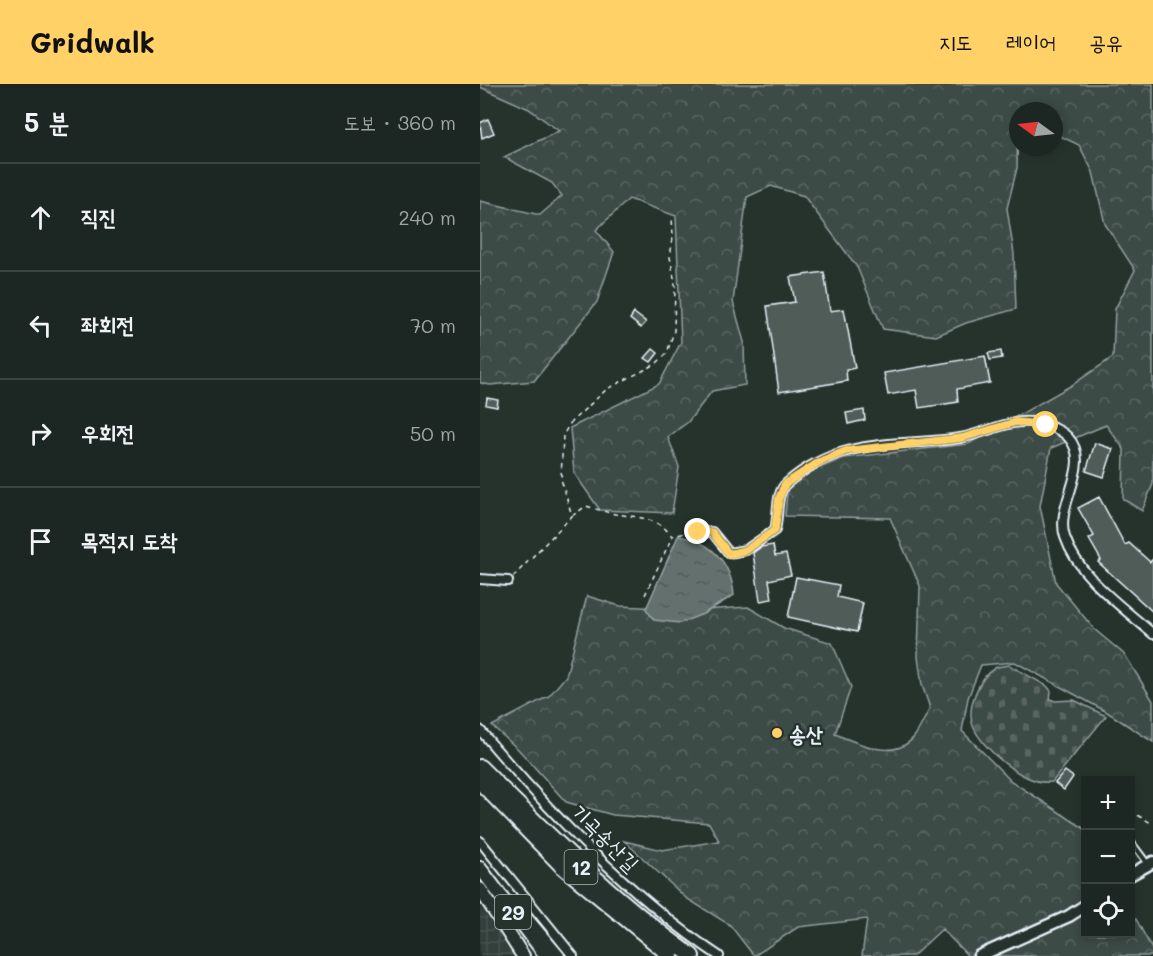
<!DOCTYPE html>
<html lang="ko">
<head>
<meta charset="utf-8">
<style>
	:root { --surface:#1c2622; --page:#252e2a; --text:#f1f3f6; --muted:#a0a5a5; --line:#3a4340; --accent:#ffd166 }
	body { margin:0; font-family:Mali,"Poor Story",sans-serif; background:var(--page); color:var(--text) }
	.controls { position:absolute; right:18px; bottom:18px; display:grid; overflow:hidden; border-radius:0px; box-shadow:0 3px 9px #0003 }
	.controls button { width:54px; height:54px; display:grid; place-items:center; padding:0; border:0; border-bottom:2px solid var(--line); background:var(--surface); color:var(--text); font:30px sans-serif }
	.compass { position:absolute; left:529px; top:18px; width:54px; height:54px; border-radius:50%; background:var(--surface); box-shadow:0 3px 9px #0003; rotate:285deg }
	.stop { position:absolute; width:18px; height:18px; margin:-14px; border:4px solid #ffd166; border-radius:50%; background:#fff }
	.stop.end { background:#ffd166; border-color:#fff; box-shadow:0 2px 6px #0008 }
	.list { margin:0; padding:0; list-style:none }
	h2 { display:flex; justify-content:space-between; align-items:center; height:78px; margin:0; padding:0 24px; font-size:26px }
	h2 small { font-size:20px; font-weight:400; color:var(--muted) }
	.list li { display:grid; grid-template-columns:39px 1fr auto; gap:18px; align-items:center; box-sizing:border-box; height:108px; padding:0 24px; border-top:2px solid var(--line) }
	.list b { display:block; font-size:22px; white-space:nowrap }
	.list em { font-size:20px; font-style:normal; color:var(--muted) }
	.icon { flex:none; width:33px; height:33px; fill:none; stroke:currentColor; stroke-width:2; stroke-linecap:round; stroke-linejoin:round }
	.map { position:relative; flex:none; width:673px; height:872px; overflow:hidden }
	header { display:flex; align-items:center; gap:36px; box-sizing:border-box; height:84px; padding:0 30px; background:var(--accent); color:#111 }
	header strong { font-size:28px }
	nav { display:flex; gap:33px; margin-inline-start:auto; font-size:21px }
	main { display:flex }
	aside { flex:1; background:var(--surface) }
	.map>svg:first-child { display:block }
	.industrial { fill:url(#industrial-grid) }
	.forest { fill:url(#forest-crowns); stroke:#939ea0; stroke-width:1.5 }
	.cemetery { fill:url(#cemetery-stones); stroke:#939ea0; stroke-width:1.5 }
	.water { fill:url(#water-ripples); stroke:#98a3a5; stroke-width:1.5 }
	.building { fill:#505c59; stroke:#e8f1f8; stroke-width:1.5 }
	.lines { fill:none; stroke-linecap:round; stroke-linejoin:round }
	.lane-casing { stroke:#e8f1f8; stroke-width:8 }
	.street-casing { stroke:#e8f1f8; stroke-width:12 }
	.secondary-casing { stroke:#e8f1f8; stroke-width:15 }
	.primary-casing { stroke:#e8f1f8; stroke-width:16 }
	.highway-casing { stroke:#e8f1f8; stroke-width:18 }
	.path { stroke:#e8f1f8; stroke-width:1.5; stroke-dasharray:4.5 4.5; stroke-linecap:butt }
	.lane { stroke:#26332d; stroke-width:4 }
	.street { stroke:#26332d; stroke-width:8 }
	.secondary { stroke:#26332d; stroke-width:10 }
	.primary { stroke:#26332d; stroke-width:12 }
	.highway { stroke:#26332d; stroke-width:14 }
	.route { stroke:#ffd166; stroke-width:8 }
	.poi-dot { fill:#ffd166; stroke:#26332d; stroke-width:2 }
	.labels { text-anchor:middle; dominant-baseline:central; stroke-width:5; stroke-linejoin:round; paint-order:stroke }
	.shield { fill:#26332d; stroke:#aeb8bb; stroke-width:1.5 }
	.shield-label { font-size:20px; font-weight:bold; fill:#e8f1f8 }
	.poi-label { font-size:21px; font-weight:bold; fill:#e8f1f8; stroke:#26332d; text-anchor:start }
	.street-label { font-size:21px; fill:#e8f1f8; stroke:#26332d }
</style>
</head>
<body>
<header>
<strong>Gridwalk</strong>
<nav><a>지도</a><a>레이어</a><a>공유</a></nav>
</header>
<main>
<aside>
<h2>5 분<small>도보 · 360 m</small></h2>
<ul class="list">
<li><svg class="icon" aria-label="ahead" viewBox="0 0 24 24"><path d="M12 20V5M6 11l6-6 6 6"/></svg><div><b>직진</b></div><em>240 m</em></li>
<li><svg class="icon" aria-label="left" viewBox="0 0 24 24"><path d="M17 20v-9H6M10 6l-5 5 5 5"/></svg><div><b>좌회전</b></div><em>70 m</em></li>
<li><svg class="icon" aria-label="right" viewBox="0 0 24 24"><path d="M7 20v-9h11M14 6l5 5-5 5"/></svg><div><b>우회전</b></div><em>50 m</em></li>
<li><svg class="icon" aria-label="arrive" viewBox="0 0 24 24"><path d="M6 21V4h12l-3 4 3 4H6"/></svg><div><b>목적지 도착</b></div></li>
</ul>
</aside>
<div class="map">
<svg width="673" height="872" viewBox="0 0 673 872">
	<defs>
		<pattern id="industrial-grid" width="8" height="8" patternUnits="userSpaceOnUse" patternTransform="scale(1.5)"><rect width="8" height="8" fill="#333f3a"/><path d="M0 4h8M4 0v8" fill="none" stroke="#47524e"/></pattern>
		<pattern id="forest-crowns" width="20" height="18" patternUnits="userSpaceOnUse" patternTransform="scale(1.5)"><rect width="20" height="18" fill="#3e4b47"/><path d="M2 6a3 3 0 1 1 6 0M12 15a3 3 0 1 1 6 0" fill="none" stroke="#5a6562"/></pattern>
		<pattern id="cemetery-stones" width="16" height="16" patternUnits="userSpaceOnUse" patternTransform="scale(1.5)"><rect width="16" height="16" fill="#3e4b47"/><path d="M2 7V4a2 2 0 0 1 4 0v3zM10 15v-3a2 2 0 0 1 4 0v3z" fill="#5a6562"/></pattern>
		<pattern id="water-ripples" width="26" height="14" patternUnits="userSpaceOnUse" patternTransform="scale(1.5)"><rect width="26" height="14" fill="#636f6d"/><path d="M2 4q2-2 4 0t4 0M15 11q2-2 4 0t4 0" fill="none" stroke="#535a5a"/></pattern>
	</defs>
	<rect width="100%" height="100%" fill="#26332d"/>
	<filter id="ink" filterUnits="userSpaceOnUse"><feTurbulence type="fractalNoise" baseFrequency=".0167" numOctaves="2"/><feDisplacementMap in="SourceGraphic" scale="12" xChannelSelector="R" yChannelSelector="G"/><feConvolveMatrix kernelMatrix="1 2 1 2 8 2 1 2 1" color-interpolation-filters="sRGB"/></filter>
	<g filter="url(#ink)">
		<polygon class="industrial" points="0,823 35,872 0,872"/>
		<path class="forest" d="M 0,0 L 673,0 L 673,400 L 662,427 L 643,415 L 644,365 L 626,341 L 571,364 L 560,422 L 576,499 L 614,545 L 645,571 L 673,617 L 673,658 L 627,628 L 535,578 L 501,581 L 488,614 L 482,647 L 531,697 L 605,745 L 606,850 L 650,850 L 651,835 L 656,835 L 673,867 L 673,872 L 488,872 L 462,845 L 433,872 L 382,872 L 387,835 L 318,843 L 274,872 L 250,841 L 206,814 L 144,757 L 182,766 L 239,757 L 229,739 L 133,731 L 86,718 L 38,665 L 12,642 L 69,612 L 86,592 L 107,512 L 140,522 L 224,526 L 268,523 L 304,544 L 352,559 L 371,603 L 355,650 C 378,659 414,678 434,653 C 440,645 445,633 450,624 L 442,601 L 438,573 L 440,502 L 410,434 L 305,432 L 308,397 L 364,374 L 488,360 L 592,301 L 633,273 L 635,225 L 655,186 L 625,140 L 613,88 L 599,61 L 574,49 L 574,27 L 538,27 L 537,84 L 527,124 L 534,170 L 536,225 L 486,239 L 456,252 L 403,245 L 377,183 L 324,112 L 291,102 L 267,113 L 253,218 L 264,258 L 265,301 L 232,307 L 208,338 L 188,353 L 199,383 L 192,429 L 120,426 L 94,389 L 90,344 L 179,300 L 201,258 L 196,132 L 149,115 L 116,146 L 134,168 L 117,218 L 54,297 L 10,301 L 0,299 L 0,117 L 60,131 L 82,112 L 72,99 L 24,73 L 79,47 L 49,25 L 0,3 Z"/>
		<path class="cemetery" d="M 529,581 L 567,602 L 571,607 L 570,615 L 575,617 L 594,616 L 626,632 L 572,698 C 545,702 502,665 493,642 C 486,624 499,593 515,584 C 519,582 525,582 529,581 Z"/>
		<path class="water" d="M 198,452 C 231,457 251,478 254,511 L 223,530 L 200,539 L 174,536 L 166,525 Z"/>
		<g class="building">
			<polygon points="8,35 14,49 2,54 0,39"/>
			<polygon points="344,188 350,227 364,225 375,284 366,286 367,297 299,308 287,222 315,218 310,193"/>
			<polygon points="154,229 166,238 161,244 150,235"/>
			<polygon points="173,265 178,269 171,278 165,274"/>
			<polygon points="521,267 522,274 510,276 508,269"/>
			<polygon points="505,272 510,299 477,305 478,318 439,324 436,306 408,311 404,289"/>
			<polygon points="7,314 18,316 17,323 6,321"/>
			<polygon points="384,326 385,336 368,340 366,329"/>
			<polygon points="615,359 633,365 624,393 606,387"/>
			<polygon points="619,413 645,461 649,459 670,478 673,475 673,528 618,478 621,476 609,455 614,452 598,424"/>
			<polygon points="293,461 295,472 306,470 311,491 289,496 292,515 280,517 273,469 281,463"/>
			<polygon points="316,493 359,501 357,513 383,519 377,548 308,533"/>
			<polygon points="585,687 593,693 584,706 575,699"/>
		</g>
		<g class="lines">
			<g class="lane-casing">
				<polyline id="lane" points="650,756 668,780"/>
			</g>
			<g class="street-casing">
				<g id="street">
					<path d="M 218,448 L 232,448 L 249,469 L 266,466 L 295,446 C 299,432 295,408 307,399 C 323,385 346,372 367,367 C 404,357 443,360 480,354 C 503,350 527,336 551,338 C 563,339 579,344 588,353 C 614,381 574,421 585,453 C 598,493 643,523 673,550"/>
					<polyline points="0,495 28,497"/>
					<path d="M 0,646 C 66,725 153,815 239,872"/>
					<polyline points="0,757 93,872"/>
				</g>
			</g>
			<g class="secondary-casing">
				<g id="secondary">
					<polyline points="650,791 673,778"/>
					<polyline points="499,872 589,832 606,821"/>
				</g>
			</g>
			<g class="primary-casing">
				<g id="primary">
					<polyline points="0,784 66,872"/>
					<polyline points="0,805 43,872"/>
					<polyline points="40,827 78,872"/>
				</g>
			</g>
			<g class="highway-casing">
				<g id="highway">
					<path d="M 0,683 C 68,751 133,815 212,872"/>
					<polyline points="0,698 82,782 191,872"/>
				</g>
			</g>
			<g class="path">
				<path d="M 92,432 L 106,422 C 116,425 125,428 135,430 C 157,433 177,433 192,452 L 212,448"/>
				<polyline points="33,493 92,432 81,395 83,351 91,338 127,305 176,280 187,269 194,247 195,199 190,173 193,153 192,133"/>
				<polyline points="165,511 192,453"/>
				<polyline points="650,727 673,740"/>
			</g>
			<use href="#lane" class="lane"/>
			<use href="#street" class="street"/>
			<use href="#secondary" class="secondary"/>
			<use href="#primary" class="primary"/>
			<use href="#highway" class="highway"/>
		</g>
	</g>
	<g class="lines" filter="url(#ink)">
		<polyline class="route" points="218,448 232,448 249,470 266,466 295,446 299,414 305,400 339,378 366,367 482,354 536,338 566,341"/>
	</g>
	<circle class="poi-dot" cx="297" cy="649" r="6"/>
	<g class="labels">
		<g class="shield">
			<rect x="84.5" y="766" width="33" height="34" rx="4.5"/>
			<rect x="15" y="811" width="36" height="34" rx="4.5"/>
		</g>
		<g class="shield-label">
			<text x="101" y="783">12</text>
			<text x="33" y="828">29</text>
		</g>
		<g class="poi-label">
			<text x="309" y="649">송산</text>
		</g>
		<g class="street-label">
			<text transform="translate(126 753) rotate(45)">기곡송산길</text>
		</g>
	</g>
</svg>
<div class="controls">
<button>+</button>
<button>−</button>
<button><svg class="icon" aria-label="locate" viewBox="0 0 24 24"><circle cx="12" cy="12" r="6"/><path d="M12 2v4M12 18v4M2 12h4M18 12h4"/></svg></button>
</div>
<svg class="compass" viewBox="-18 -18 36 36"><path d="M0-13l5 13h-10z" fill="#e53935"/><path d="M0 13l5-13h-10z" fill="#a0a5a5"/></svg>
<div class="stop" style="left:566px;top:341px"></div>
<div class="stop end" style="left:218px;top:448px"></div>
</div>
</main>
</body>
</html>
